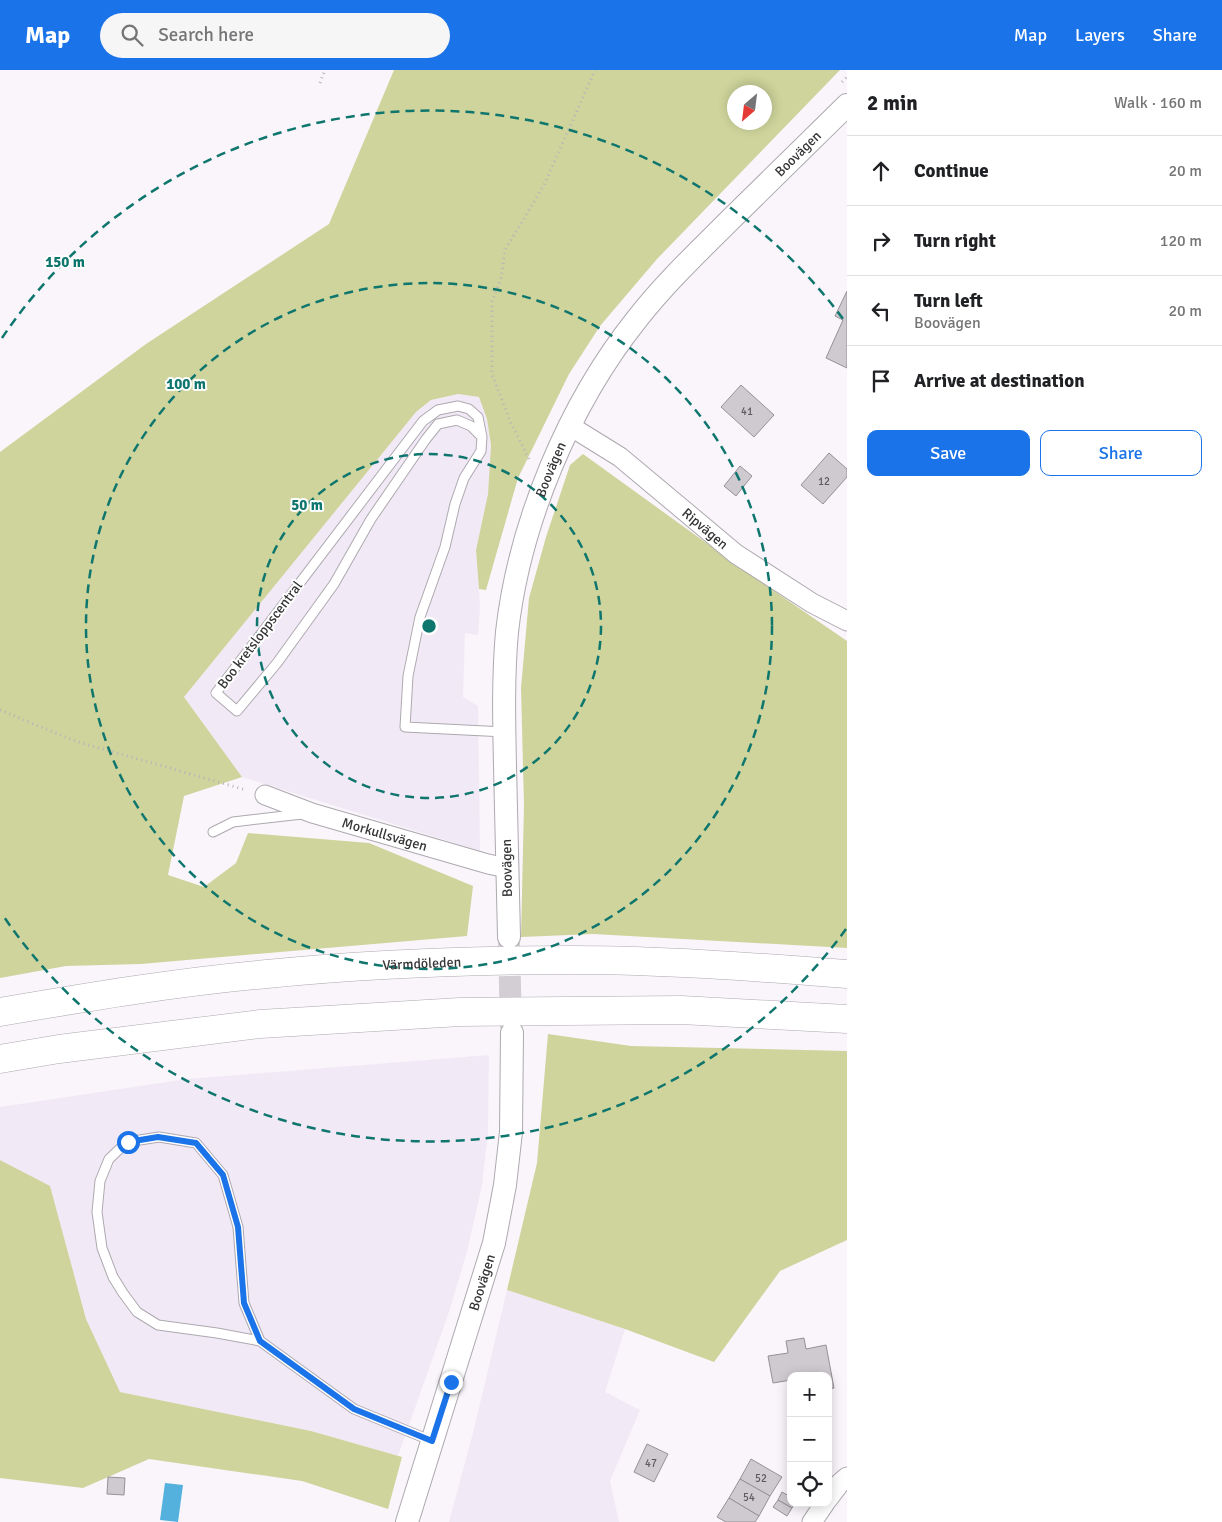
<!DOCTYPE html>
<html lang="en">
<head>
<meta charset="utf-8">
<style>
	:root { --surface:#fff; --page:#f6f6f6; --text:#202124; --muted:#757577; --line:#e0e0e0; --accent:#1a73e8 }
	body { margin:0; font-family:Signika,sans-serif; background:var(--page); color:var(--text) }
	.controls { position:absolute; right:15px; bottom:15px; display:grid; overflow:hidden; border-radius:10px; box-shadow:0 2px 12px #0003 }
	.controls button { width:45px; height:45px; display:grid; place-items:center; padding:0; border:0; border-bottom:1px solid var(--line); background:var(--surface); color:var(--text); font:25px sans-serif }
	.compass { position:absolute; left:727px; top:15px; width:45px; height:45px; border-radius:50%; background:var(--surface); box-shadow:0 2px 12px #0003; rotate:208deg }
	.stop { position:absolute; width:15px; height:15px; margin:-11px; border:4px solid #1a73e8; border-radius:50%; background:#fff }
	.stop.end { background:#1a73e8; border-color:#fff; box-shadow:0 1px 5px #0008 }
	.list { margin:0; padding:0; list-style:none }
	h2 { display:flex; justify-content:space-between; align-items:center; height:65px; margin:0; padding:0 20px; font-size:21px }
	h2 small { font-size:16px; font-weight:400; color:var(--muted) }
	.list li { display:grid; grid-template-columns:32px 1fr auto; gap:15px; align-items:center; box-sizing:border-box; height:70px; padding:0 20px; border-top:1px solid var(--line) }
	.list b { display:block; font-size:19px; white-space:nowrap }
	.list p { margin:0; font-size:16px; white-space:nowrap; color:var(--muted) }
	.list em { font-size:16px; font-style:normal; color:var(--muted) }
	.actions { display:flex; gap:10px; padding:15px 20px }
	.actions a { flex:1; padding:11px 0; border:1px solid var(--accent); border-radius:10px; text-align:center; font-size:18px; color:var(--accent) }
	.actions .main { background:var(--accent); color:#fff }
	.icon { flex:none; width:28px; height:28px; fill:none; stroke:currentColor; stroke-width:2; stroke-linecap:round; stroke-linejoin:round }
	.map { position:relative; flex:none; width:847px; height:1452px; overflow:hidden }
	header { display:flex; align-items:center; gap:30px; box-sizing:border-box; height:70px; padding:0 25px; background:var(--accent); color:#fff }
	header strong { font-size:24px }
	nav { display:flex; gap:28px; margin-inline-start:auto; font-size:18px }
	.search { width:350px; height:45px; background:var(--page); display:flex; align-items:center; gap:12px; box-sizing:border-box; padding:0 18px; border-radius:28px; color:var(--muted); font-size:19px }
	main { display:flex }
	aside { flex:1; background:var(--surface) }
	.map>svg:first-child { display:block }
	.built { fill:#f2e9f6 }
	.green { fill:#ced49b; fill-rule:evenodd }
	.water { fill:#54b1de }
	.building { fill:#cecad0; stroke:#959196 }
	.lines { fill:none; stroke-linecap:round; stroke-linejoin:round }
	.tertiary-tunnel { stroke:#d2ced4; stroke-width:22; stroke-dasharray:22 11; stroke-linecap:butt }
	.service-casing { stroke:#ada9af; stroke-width:11 }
	.minor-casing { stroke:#ada9af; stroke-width:21 }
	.tertiary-casing { stroke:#ada9af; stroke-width:24 }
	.motorway-casing { stroke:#ada9af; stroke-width:29 }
	.path { stroke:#b7b4b9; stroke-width:3; stroke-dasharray:1 4; stroke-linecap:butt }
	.service { stroke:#fff; stroke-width:9 }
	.minor { stroke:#fff; stroke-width:19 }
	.tertiary { stroke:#fff; stroke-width:22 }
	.motorway { stroke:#fff; stroke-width:28 }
	.route { stroke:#1a73e8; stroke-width:6 }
	.ring { fill:none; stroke:#0f766e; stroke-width:2.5; stroke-dasharray:9 6 }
	.labels { text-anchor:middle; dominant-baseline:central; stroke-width:4; stroke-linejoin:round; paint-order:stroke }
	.number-label { font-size:11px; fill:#5b5a5c }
	.street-label { font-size:14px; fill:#353436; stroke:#fff }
	.centre { fill:#0f766e; stroke:#fff; stroke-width:2.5 }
	.ring-label { font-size:15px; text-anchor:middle; font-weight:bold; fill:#0f766e; stroke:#fff; stroke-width:4; stroke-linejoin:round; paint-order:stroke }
</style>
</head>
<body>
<header>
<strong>Map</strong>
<div class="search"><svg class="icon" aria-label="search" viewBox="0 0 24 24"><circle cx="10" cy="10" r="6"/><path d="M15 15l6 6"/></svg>Search here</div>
<nav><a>Map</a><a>Layers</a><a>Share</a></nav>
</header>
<main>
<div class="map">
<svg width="847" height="1452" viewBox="0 0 847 1452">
	<rect width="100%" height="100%" fill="#f9f5fb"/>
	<g class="built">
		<polygon points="458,324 479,327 487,349 491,375 488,424 476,480 480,536 478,565 465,563 463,627 478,636 480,781 242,707 184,627 416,342 431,330"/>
		<polygon points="489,985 488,1063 482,1115 467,1182 449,1242 398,1386 311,1361 120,1322 86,1249 50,1117 0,1090 0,1037 187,1009"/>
		<polygon points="507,1220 625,1259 605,1322 640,1340 610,1411 619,1452 449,1452 474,1359"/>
	</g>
	<g class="green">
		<path d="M 394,0 L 840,0 L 657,189 L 600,256 L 569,304 L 518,408 L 486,520 L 479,519 L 476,480 L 488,424 L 491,375 L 487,349 L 479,327 L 458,324 L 431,330 L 416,342 L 184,627 L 242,707 L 184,726 L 168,805 L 204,817 L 236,793 L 248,763 L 369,773 L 473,816 L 467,866 L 141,894 L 66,896 L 0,908 L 0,382 L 146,274 L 329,154 ZM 764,22 L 764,52 L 734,52 L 734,22 Z"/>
		<polygon points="583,384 752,506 847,571 847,878 593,864 521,867 524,735 521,618 529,528 546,467 570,395"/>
		<polygon points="548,964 631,976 847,981 847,1170 780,1201 714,1292 625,1259 507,1220 537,1093"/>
		<polygon points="0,1090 50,1116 86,1249 120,1322 311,1361 402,1387 388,1439 302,1411 149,1389 83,1418 0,1408"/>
	</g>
	<polygon class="water" points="165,1413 183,1415 178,1452 160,1450"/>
	<g class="building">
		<polygon points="847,221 847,298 826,288 843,250 835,246"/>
		<polygon points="741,315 774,345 754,367 721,337"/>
		<polygon points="829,383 847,399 847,407 823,434 801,415"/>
		<polygon points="740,396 752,406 736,426 724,416"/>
		<polygon points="804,1268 806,1279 826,1275 834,1318 828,1319 828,1306 791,1306 791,1310 773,1313 768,1286 788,1283 786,1271"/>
		<polygon points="647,1374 668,1384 654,1412 634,1402"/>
		<polygon points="751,1389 782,1407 770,1426 740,1409"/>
		<polygon points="108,1407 125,1408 124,1425 107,1424"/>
		<polygon points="740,1409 770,1426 759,1446 729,1428"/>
		<polygon points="782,1422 791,1427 791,1433 795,1433 792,1438 778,1430"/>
		<polygon points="729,1428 759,1446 755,1452 726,1452 717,1447"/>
		<polygon points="778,1430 792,1438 787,1446 773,1437"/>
	</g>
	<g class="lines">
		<polyline class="tertiary-tunnel" points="509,873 511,958"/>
		<g class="service-casing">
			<g id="service">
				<polyline points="482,367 471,356 457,350 438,354 426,369 371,449 334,514 277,593 237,641 216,623 423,351 438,340 458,336 469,339 478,347 482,367 481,381 464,408 455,434 445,477 420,547 408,606 405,657 505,662"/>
				<polyline points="213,762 233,752 302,744"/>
				<polyline points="260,1271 217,1263 158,1255 137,1242 123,1223 113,1207 102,1178 97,1142 100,1111 109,1089 127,1072 159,1067 196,1073 223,1105 238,1157 244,1233 260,1271 354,1339 432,1371"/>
			</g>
		</g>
		<g class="minor-casing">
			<g id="minor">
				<path id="s1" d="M 570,356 L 620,387 L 736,484 L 812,533 L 847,551"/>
				<path id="s2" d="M 265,725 L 312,743 L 488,794 L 507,798"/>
				<polyline points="828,1429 840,1413 847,1407"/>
				<polyline points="812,1452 825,1433"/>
			</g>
		</g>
		<g class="tertiary-casing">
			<g id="tertiary">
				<path id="s3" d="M 509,867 C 508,810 506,753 505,696 C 504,651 503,606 507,562 C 519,454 569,334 637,249 C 665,213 699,181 731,149 C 770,111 808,73 847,35"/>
				<path id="s4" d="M 407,1452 L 494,1173 L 505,1115 L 511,1062 L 512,963"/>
			</g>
		</g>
		<g class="motorway-casing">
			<g id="motorway">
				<path id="s5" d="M 0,942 C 88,927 177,912 267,904 C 367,894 469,890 570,890 C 662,890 755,897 847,904"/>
				<polyline points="0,989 59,979 260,954 460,942 681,940 847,949"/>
			</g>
		</g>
		<g class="path">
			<polyline points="842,12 847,7"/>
			<polyline points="320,13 325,0"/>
			<polyline points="529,389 510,351 492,304 492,231 501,209 505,180 544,115 595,0"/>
			<polyline points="0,640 75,671 246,720"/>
		</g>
		<use href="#service" class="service"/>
		<use href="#minor" class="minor"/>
		<use href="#tertiary" class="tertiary"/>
		<use href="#motorway" class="motorway"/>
	</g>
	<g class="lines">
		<polyline class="route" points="128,1072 158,1067 196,1073 223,1105 238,1157 244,1233 260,1271 354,1339 432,1371 451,1312"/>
	</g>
	<g class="ring">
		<circle cx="429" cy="556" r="172"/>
		<circle cx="429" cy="556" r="343"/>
		<path d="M846 859A515 515 0 0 1 2 844M2 268A515 515 0 0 1 846 253"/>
	</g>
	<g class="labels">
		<g class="number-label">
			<text x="747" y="341">41</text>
			<text x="824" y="411">12</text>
			<text x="651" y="1393">47</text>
			<text x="761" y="1408">52</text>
			<text x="749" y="1427">54</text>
		</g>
		<g class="street-label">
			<text stroke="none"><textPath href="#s3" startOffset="879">Boovägen</textPath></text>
			<text stroke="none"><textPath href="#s3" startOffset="474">Boovägen</textPath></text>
			<text stroke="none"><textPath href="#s1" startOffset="170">Ripvägen</textPath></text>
			<text transform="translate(260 565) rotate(-53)">Boo kretsloppscentral</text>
			<text stroke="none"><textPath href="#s2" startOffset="126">Morkullsvägen</textPath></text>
			<text transform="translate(507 798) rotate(-91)">Boovägen</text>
			<text stroke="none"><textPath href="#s5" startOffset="425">Värmdöleden</textPath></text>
			<text stroke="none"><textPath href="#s4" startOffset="251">Boovägen</textPath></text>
		</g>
	</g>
	<circle cx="429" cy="556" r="8" class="centre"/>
	<g class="ring-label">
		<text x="65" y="197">150 m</text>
		<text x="186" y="319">100 m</text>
		<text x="307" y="440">50 m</text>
	</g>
</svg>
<div class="controls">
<button>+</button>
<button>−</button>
<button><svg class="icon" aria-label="locate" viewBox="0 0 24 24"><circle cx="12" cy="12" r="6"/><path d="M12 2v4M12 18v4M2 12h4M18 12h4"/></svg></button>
</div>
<svg class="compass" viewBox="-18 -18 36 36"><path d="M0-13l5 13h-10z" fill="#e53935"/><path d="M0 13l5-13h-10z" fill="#757577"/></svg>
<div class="stop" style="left:128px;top:1072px"></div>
<div class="stop end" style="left:451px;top:1312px"></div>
</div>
<aside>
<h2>2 min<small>Walk · 160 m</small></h2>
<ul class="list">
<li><svg class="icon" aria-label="ahead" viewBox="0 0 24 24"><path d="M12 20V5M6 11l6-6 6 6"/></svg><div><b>Continue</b></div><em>20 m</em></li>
<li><svg class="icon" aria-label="right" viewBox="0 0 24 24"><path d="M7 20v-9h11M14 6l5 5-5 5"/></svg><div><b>Turn right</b></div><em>120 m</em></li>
<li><svg class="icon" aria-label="left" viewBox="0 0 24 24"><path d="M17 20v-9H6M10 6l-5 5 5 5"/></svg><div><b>Turn left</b><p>Boovägen</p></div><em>20 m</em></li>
<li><svg class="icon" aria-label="arrive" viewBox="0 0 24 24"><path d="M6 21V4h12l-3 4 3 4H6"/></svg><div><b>Arrive at destination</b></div></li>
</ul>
<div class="actions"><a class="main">Save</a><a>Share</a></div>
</aside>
</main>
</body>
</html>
